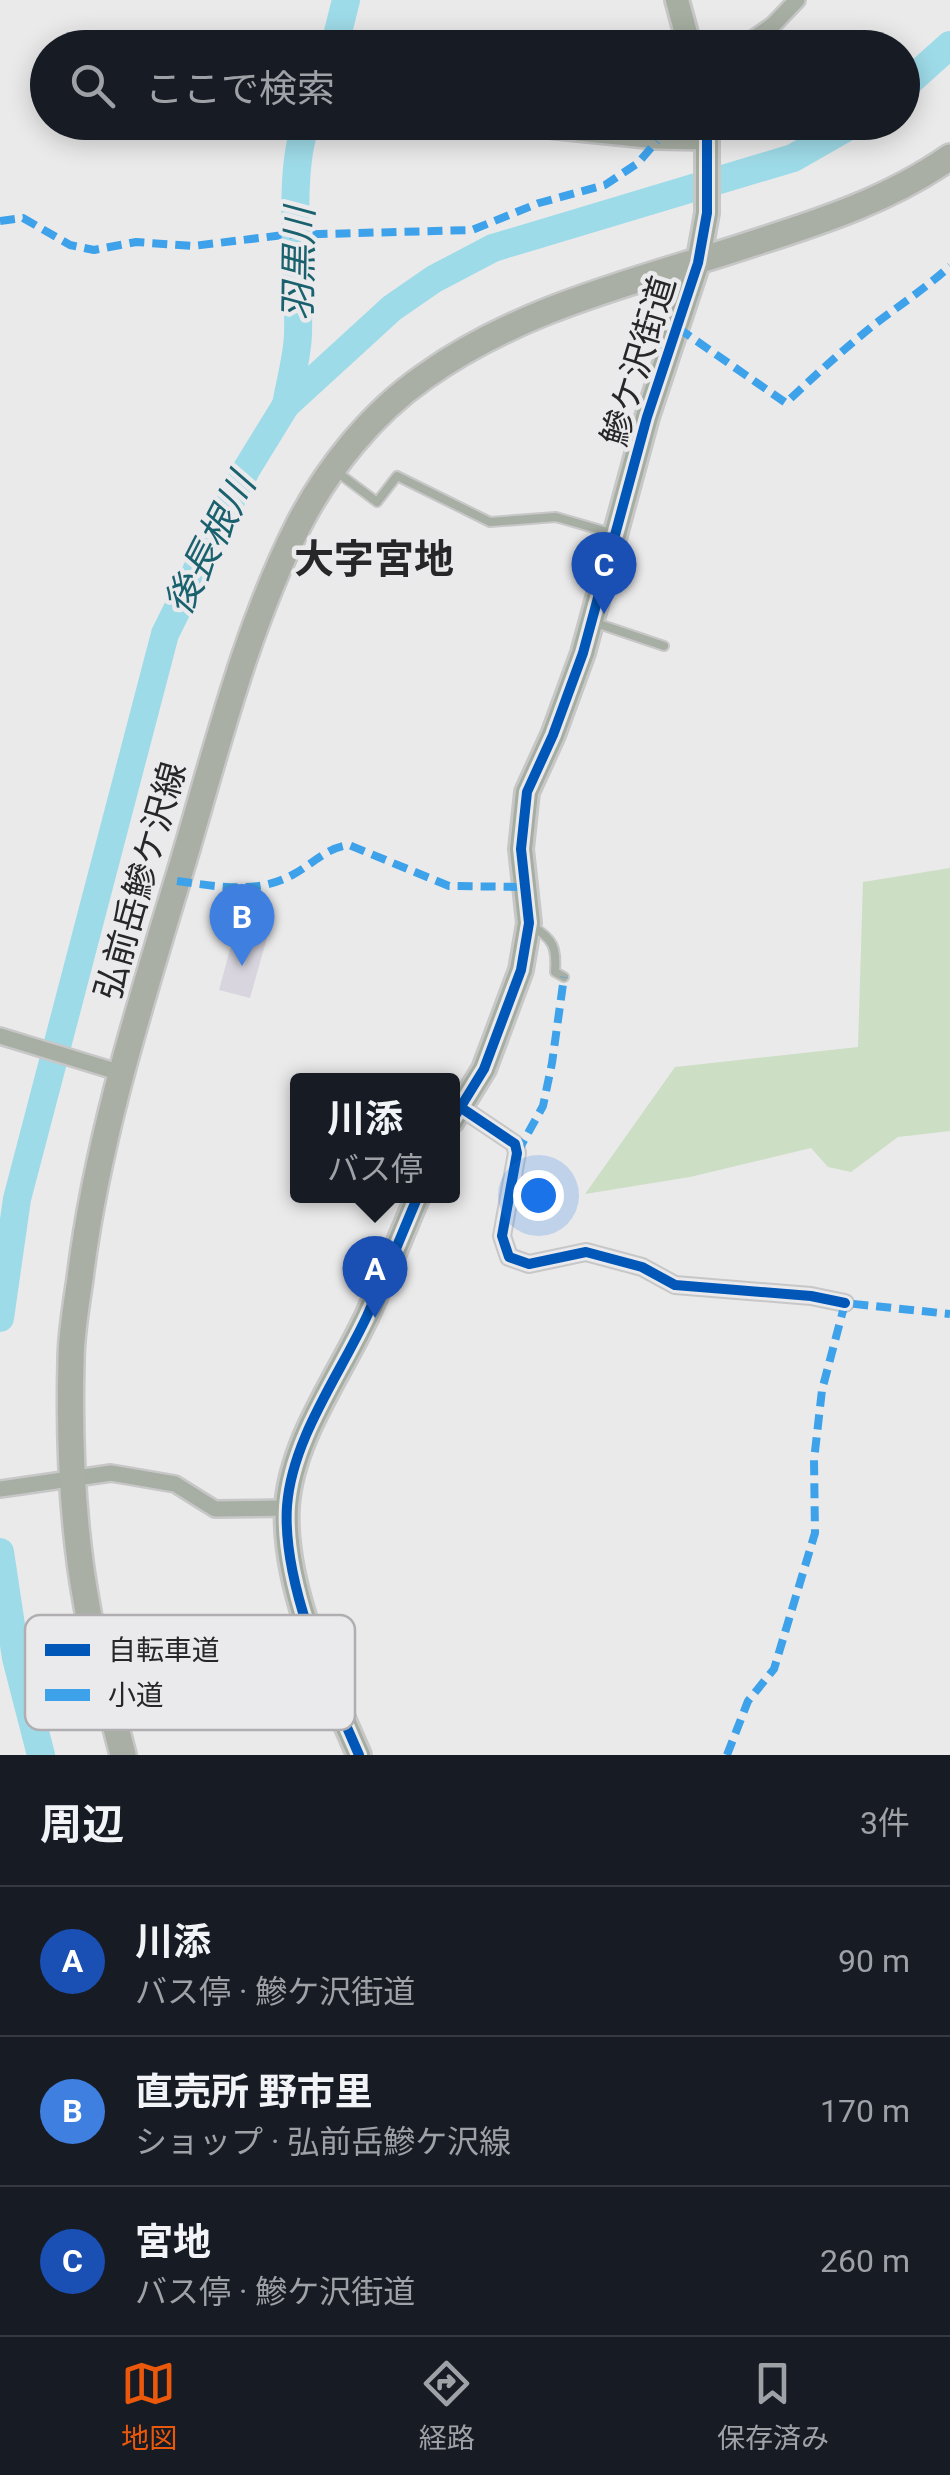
<!DOCTYPE html>
<html lang="ja">
<head>
<meta charset="utf-8">
<style>
	:root { --surface:#171b24; --page:#20242c; --text:#f1f3f6; --muted:#9ea1a6; --line:#363941; --accent:#ea580c }
	body { margin:0; font-family:Roboto,"Noto Sans JP",sans-serif; background:var(--page); color:var(--text) }
	.you { position:absolute; left:538px; top:1195px; width:35px; height:35px; margin:-25px; border:8px solid #fff; border-radius:50%; background:#1a73e8; box-shadow:0 0 0 15px #1a73e833 }
	.badge { display:grid; place-items:center; width:65px; height:65px; border-radius:50%; background:var(--accent); color:#fff; font-size:32px; font-weight:700 }
	.pin { position:absolute; translate:-50% -82px; filter:drop-shadow(0 2px 5px #0008) }
	.pin::after { content:''; position:absolute; top:52px; width:35px; height:30px; background:inherit; clip-path:polygon(0 0,100% 0,50% 100%) }
	.popup { position:absolute; left:290px; top:1073px; width:170px; height:130px; box-sizing:border-box; display:grid; place-content:center; border-radius:10px; background:var(--surface); filter:drop-shadow(0 2px 8px #0005); font-size:32px; white-space:nowrap; color:var(--muted) }
	.popup b { font-size:38px; color:var(--text) }
	.popup::after { content:''; position:absolute; left:50%; top:100%; margin-left:-20px; border:20px solid transparent; border-top-color:var(--surface) }
	.list { margin:0; padding:0; list-style:none }
	h2 { display:flex; justify-content:space-between; align-items:center; height:130px; margin:0; padding:0 40px; font-size:42px }
	h2 small { font-size:32px; font-weight:400; color:var(--muted) }
	.list li { display:grid; grid-template-columns:65px 1fr auto; gap:30px; align-items:center; box-sizing:border-box; height:150px; padding:0 40px; border-top:2px solid var(--line) }
	.list b { display:block; font-size:38px; white-space:nowrap }
	.list p { margin:0; font-size:32px; white-space:nowrap; color:var(--muted) }
	.list em { font-size:32px; font-style:normal; color:var(--muted) }
	.icon { flex:none; width:55px; height:55px; fill:none; stroke:currentColor; stroke-width:2; stroke-linecap:round; stroke-linejoin:round }
	.map { position:relative; flex:none; width:950px; height:1755px; overflow:hidden }
	.search { position:absolute; background:var(--surface); box-shadow:0 5px 25px #0003; left:30px; right:30px; top:30px; height:110px; display:flex; align-items:center; gap:25px; box-sizing:border-box; padding:0 35px; border-radius:55px; color:var(--muted); font-size:38px }
	.sheet { height:580px; background:var(--surface) }
	nav { display:flex; justify-content:space-around; align-items:center; box-sizing:border-box; height:140px; border-top:2px solid var(--line); background:var(--surface); font-size:28px; color:var(--muted) }
	nav a { display:grid; justify-items:center; gap:5px }
	nav .on { color:var(--accent) }
	.map>svg:first-child { display:block }
	.green { fill:#ccdec4 }
	.lines { fill:none; stroke-linecap:round; stroke-linejoin:round }
	.stream { stroke:#9edbe8; stroke-width:5 }
	.river { stroke:#9edbe8; stroke-width:28 }
	.building { fill:#d8d5de }
	.lane-casing { stroke:#c7c7c8; stroke-width:12 }
	.street-casing { stroke:#c7c7c8; stroke-width:20 }
	.secondary-casing { stroke:#c7c7c8; stroke-width:28 }
	.primary-casing { stroke:#c7c7c8; stroke-width:30 }
	.lane { stroke:#a7aea3; stroke-width:8 }
	.street { stroke:#a7aea3; stroke-width:15 }
	.secondary { stroke:#a5aea1; stroke-width:22 }
	.primary { stroke:#a9afa4; stroke-width:25 }
	.quiet { stroke:#3ea2eb; stroke-width:8; stroke-dasharray:15 8; stroke-linecap:butt }
	.cycleway-casing { stroke:#eae9ec; stroke-width:16 }
	.cycleway { stroke:#0057b8; stroke-width:10 }
	.labels { text-anchor:middle; dominant-baseline:central; stroke-width:9; stroke-linejoin:round; paint-order:stroke }
	.street-label { font-size:35px; fill:#272628; stroke:#eae9ec }
	.water-label { font-size:38px; font-style:italic; fill:#19616d; stroke:#eae9ec }
	.quarter-label { font-size:40px; font-weight:bold; fill:#272628; stroke:#eae9ec }
	.key { fill:#eae9ec; stroke:#b0aeb1; stroke-width:2.5 }
	.key-label { font-size:28px; fill:#272628 }
</style>
</head>
<body>
<div class="map">
<svg width="950" height="1755" viewBox="0 0 950 1755">
	<rect width="100%" height="100%" fill="#eaeaeb"/>
	<polygon class="green" points="950,868 950,1131 898,1137 851,1172 828,1167 811,1148 690,1177 585,1194 675,1067 858,1047 863,882"/>
	<g class="lines">
		<polyline class="stream" points="0,1302 1,1302"/>
		<g class="river">
			<polyline points="334,48 346,0"/>
			<polyline points="902,88 950,45"/>
			<path d="M 286,405 C 290,382 297,358 298,335 C 300,279 286,171 307,122"/>
			<polyline points="0,1318 17,1199 165,634 246,470 286,405 392,308 434,279 493,248 793,158 856,122"/>
			<polyline points="0,1552 16,1658 41,1755"/>
		</g>
	</g>
	<polygon class="building" points="229,900 274,913 250,998 219,990 232,942 236,937 241,938 244,928 223,922"/>
	<g class="lines">
		<g class="lane-casing">
			<g id="lane">
				<polyline points="337,472 377,502 397,476 490,522 556,517 611,533"/>
				<polyline points="593,622 664,646"/>
				<path d="M 532,926 C 553,939 557,947 555,972 L 564,977"/>
			</g>
		</g>
		<g class="street-casing">
			<g id="street">
				<polyline points="740,48 773,25 797,0"/>
				<polyline points="509,126 657,141 708,142"/>
				<polyline points="0,1036 121,1073"/>
				<polyline points="460,1107 515,1144 517,1153 502,1236 509,1257 529,1264 586,1252 642,1267 675,1285 811,1296 845,1303"/>
				<polyline points="0,1489 111,1473 175,1484 215,1509 287,1508"/>
			</g>
		</g>
		<g class="secondary-casing">
			<g id="secondary">
				<polyline points="677,0 690,48"/>
				<polyline points="452,1121 484,1069 521,970 529,923 521,849 527,792 553,735 583,653 647,417 698,263 707,213 707,122"/>
				<path d="M 359,1755 C 328,1684 282,1584 287,1506 C 292,1439 339,1376 367,1316 C 385,1276 401,1236 418,1196"/>
			</g>
		</g>
		<g class="primary-casing">
			<path id="primary" d="M 123,1755 C 111,1706 95,1656 87,1606 C 72,1525 69,1442 71,1361 C 71,1334 76,1306 80,1279 C 97,1137 142,999 183,862 C 217,748 245,631 299,524 C 328,468 372,413 424,377 C 523,306 640,281 754,243 C 823,221 890,199 950,157"/>
		</g>
		<use href="#lane" class="lane"/>
		<use href="#street" class="street"/>
		<use href="#secondary" class="secondary"/>
		<use href="#primary" class="primary"/>
		<g class="quiet">
			<polyline points="0,221 23,218 70,245 94,250 136,242 193,246 284,235 472,230 539,203 605,185 638,163 657,141"/>
			<path d="M 678,328 L 786,403 C 815,375 844,349 875,324 C 900,305 926,288 950,266"/>
			<path d="M 177,881 C 216,886 257,895 294,874 C 314,863 326,848 349,845 L 449,886 L 526,887"/>
			<polyline points="517,1153 543,1106 552,1063 564,977"/>
			<polyline points="727,1755 748,1701 774,1669 815,1533 814,1460 822,1390 845,1303 950,1314"/>
		</g>
		<g class="cycleway-casing">
			<g id="cycleway">
				<polyline points="460,1107 515,1144 517,1153 502,1236 509,1257 529,1264 586,1252 642,1267 675,1285 811,1296 845,1303"/>
				<polyline points="452,1121 484,1069 521,970 529,923 521,849 527,792 553,735 583,653 647,417 698,263 707,213 707,122"/>
				<path d="M 359,1755 C 328,1684 282,1584 287,1506 C 292,1439 339,1376 367,1316 C 385,1276 401,1236 418,1196"/>
			</g>
		</g>
		<use href="#cycleway" class="cycleway"/>
	</g>
	<g class="labels">
		<g class="street-label">
			<text transform="translate(639 361) rotate(-73)">鰺ケ沢街道</text>
			<text transform="translate(141 881) rotate(-74)">弘前岳鰺ケ沢線</text>
		</g>
		<g class="water-label">
			<text transform="translate(299 264) rotate(-89)">羽黒川</text>
			<text transform="translate(210 544) rotate(-63)">後長根川</text>
		</g>
		<g class="quarter-label">
			<text x="374" y="559">大字宮地</text>
		</g>
	</g>
	<rect x="25" y="1615" width="330" height="115" rx="15" class="key"/>
	<rect x="45" y="1644" width="45" height="12" fill="#0057b8"/>
	<rect x="45" y="1689" width="45" height="12" fill="#3ea2eb"/>
	<g class="key-label">
		<text x="108" y="1660">自転車道</text>
		<text x="108" y="1705">小道</text>
	</g>
</svg>
<div class="you"></div>
<div class="pin badge" style="left:375px;top:1318px;background:#1a4fb4">A</div>
<div class="popup"><b>川添</b>バス停</div>
<div class="pin badge" style="left:242px;top:966px;background:#3f7fe0">B</div>
<div class="pin badge" style="left:604px;top:614px;background:#1a4fb4">C</div>
<div class="search"><svg class="icon" aria-label="search" viewBox="0 0 24 24"><circle cx="10" cy="10" r="6"/><path d="M15 15l6 6"/></svg>ここで検索</div>
</div>
<section class="sheet">
<h2>周辺<small>3件</small></h2>
<ul class="list">
<li><span class="badge" style="background:#1a4fb4">A</span><div><b>川添</b><p>バス停 · 鰺ケ沢街道</p></div><em>90 m</em></li>
<li><span class="badge" style="background:#3f7fe0">B</span><div><b>直売所 野市里</b><p>ショップ · 弘前岳鰺ケ沢線</p></div><em>170 m</em></li>
<li><span class="badge" style="background:#1a4fb4">C</span><div><b>宮地</b><p>バス停 · 鰺ケ沢街道</p></div><em>260 m</em></li>
</ul>
</section>
<nav>
<a class="on"><svg class="icon" aria-label="map" viewBox="0 0 24 24"><path d="M3 6l6-2 6 2 6-2v14l-6 2-6-2-6 2zM9 4v14M15 6v14"/></svg>地図</a>
<a><svg class="icon" aria-label="directions" viewBox="0 0 24 24"><path d="M12 3l9 9-9 9-9-9zM9 14v-3h6M13 9l2 2-2 2"/></svg>経路</a>
<a><svg class="icon" aria-label="saved" viewBox="0 0 24 24"><path d="M7 4h10v16l-5-4-5 4z"/></svg>保存済み</a>
</nav>
</body>
</html>
